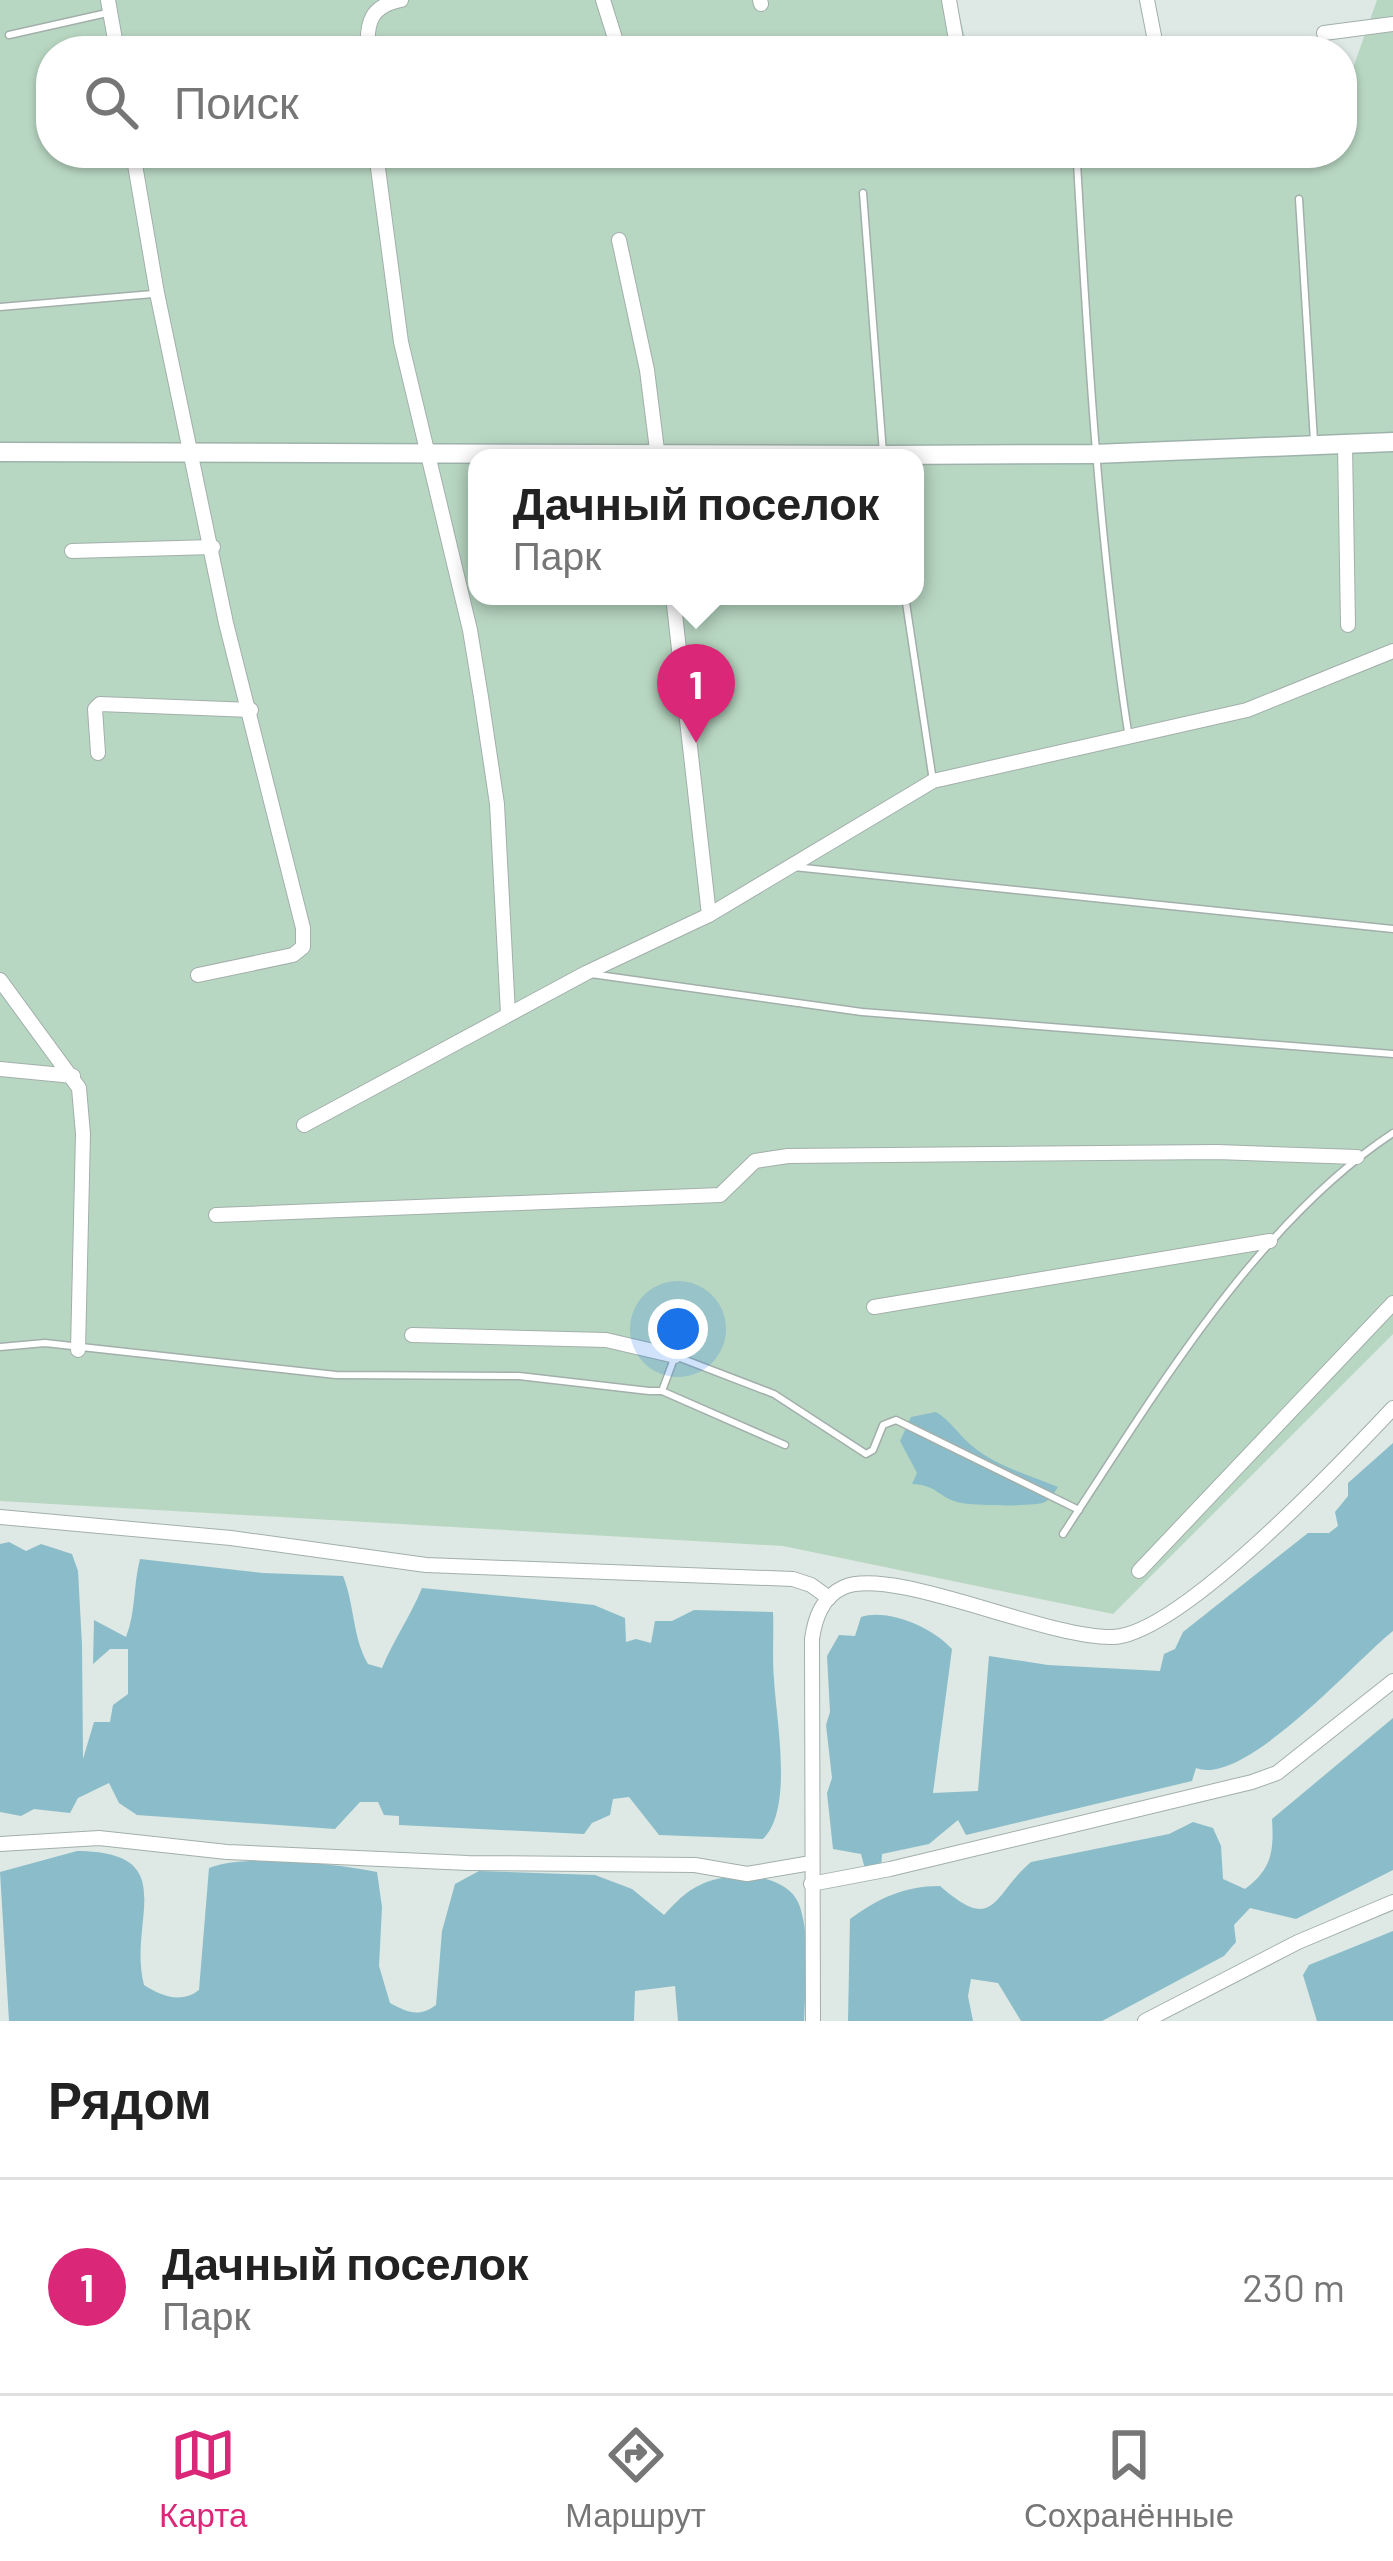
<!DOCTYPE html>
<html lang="ru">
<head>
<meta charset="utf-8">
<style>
	:root { --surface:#fff; --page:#f2f2f2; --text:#222; --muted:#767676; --line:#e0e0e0; --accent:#db2777 }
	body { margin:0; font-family:Barlow,sans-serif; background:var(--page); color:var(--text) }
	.you { position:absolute; left:678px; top:1329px; width:42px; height:42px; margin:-30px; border:9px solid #fff; border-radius:50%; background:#1a73e8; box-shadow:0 0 0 18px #1a73e833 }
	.badge { display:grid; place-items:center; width:78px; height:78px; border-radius:50%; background:var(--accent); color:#fff; font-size:39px; font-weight:700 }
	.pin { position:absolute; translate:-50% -99px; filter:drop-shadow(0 3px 6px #0008) }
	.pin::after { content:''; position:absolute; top:63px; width:42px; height:36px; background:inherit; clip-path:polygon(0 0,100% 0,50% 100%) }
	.popup { position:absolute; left:468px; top:449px; width:456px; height:156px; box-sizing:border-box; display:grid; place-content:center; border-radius:24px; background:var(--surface); filter:drop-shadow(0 3px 9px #0005); font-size:39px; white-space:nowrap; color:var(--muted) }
	.popup b { font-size:45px; color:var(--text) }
	.popup::after { content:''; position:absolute; left:50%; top:100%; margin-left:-24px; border:24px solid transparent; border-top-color:var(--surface) }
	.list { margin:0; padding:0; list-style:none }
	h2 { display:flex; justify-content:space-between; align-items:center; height:156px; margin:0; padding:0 48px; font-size:51px }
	h2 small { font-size:39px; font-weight:400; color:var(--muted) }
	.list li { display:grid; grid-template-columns:78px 1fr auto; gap:36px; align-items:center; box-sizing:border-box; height:216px; padding:0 48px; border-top:3px solid var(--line) }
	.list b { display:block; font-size:45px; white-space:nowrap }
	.list p { margin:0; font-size:39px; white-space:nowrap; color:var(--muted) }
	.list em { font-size:39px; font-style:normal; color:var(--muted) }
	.icon { flex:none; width:66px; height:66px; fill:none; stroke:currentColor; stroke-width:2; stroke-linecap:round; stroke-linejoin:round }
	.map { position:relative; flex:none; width:1393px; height:2021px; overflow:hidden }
	.search { position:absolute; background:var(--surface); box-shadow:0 3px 9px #0004; left:36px; right:36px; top:36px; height:132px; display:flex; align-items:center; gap:30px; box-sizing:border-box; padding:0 42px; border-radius:48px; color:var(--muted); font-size:45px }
	.sheet { height:372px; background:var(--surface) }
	nav { display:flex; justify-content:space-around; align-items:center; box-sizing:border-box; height:168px; border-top:3px solid var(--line); background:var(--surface); font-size:33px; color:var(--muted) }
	nav a { display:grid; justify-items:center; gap:6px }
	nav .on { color:var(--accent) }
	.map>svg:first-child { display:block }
	.garden { fill:#b8d7c2; fill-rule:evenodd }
	.water { fill:#8abdc9 }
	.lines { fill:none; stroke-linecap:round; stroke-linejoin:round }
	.lane-casing { stroke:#a2afab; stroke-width:9 }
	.street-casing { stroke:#a2afab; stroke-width:16 }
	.secondary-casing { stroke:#9eb2ac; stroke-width:21 }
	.lane { stroke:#fff; stroke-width:6 }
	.street { stroke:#fff; stroke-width:14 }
	.secondary { stroke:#fff; stroke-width:18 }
</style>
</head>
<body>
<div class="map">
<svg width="1393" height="2021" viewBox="0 0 1393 2021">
	<rect width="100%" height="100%" fill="#dee8e4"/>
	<path class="garden" d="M 0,0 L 956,0 L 968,51 L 51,51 L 51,153 L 1342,153 L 1342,74 L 1352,71 L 1377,0 L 1393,0 L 1393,1334 L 1113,1614 L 783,1546 L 0,1501 ZM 477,458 L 915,458 L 915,596 L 477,596 Z"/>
	<g class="water">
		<path d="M 936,1412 C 951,1421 958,1434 971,1445 C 997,1467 1027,1474 1058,1487 C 1053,1494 1053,1497 1045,1502 C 1036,1507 969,1506 957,1502 C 937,1496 937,1485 912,1484 L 917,1473 L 900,1441 L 911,1417 Z"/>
		<path d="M 1393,1443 L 1393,1631 C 1354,1662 1245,1787 1196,1768 L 1192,1781 L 966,1835 L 958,1820 L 929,1844 L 882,1854 L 881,1869 L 865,1869 L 861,1854 L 833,1849 L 827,1793 L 832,1778 L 826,1725 L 830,1712 L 827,1656 L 839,1635 L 855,1636 L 861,1617 C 889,1608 933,1628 952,1649 L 933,1793 L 978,1791 L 989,1656 L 1048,1665 L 1160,1671 L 1164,1654 L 1175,1649 L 1183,1632 L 1308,1533 L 1329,1533 L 1338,1526 L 1335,1512 L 1348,1496 L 1348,1483 Z"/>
		<path d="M 9,1542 L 26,1551 L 41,1544 L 72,1554 L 78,1571 L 82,1645 L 83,1759 L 94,1722 L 110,1722 L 113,1705 L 128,1694 L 128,1649 L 110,1649 L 93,1664 L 94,1620 L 126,1637 C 136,1612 133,1586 140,1559 L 263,1573 L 343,1576 C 355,1606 352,1636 368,1664 L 382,1668 C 393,1641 410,1617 422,1588 L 594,1605 L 625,1618 L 626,1642 L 636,1639 L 651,1643 L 655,1621 L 672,1621 L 694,1610 L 773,1612 C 774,1634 772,1657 774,1679 C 776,1719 794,1809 763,1839 L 659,1835 L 629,1797 L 613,1799 L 610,1815 L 592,1823 L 584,1834 L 399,1825 L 399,1816 L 384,1815 L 378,1802 L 360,1802 L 335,1829 L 137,1815 L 119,1803 L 109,1783 L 78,1798 L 70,1813 L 34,1809 L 21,1816 L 0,1812 L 0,1544 Z"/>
		<path d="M 1393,1718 L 1393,1870 L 1296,1919 L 1250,1908 L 1234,1925 L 1236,1942 L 1224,1956 L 1102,2021 L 1021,2021 L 998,1983 L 971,1979 L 968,1996 L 973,2021 L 848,2021 L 850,1919 C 879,1898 904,1886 940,1886 C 996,1935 992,1895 1031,1862 L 1169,1834 L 1193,1822 L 1213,1828 L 1221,1846 L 1223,1879 L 1245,1889 C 1272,1869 1274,1851 1272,1819 Z"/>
		<path d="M 77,1851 C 184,1852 127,1920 144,1985 C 161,1996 181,2004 199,1990 L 209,1868 C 245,1853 336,1864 377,1872 L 382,1907 L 379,1966 L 390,2003 C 407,2012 419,2018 436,2005 L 442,1931 L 455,1884 L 479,1871 L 595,1875 L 632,1889 L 664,1915 C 676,1902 685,1892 700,1885 C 728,1871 789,1871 800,1907 C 811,1942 805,1985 804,2021 L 678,2021 L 675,1986 L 635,1991 L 634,2021 L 9,2021 L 0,1872 Z"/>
		<polygon points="1393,1931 1393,2021 1317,2021 1303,1975 1309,1965"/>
	</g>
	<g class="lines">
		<g class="lane-casing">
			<g id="lane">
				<polyline points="9,35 107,13"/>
				<path d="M 1077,163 C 1088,354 1099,543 1128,732"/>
				<polyline points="863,193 883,453"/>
				<polyline points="1299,199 1314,441"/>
				<polyline points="0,307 153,294"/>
				<polyline points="905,596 933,781"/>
				<polyline points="794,867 1393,929"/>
				<polyline points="591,974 862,1012 1393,1054"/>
				<polyline points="0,1347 45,1343 336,1375 519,1376 649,1391 662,1391 675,1356 774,1394 866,1454 873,1450 883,1425 896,1420 1079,1510"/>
				<polyline points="662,1391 785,1445"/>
				<path d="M 1063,1534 C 1153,1397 1255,1224 1393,1133"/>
			</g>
		</g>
		<g class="street-casing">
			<g id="street">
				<polyline points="108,0 117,51"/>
				<polyline points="603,0 619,51"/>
				<polyline points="760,0 761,4"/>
				<polyline points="949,0 958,51"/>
				<polyline points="1147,0 1157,51"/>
				<polyline points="1324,33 1393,24"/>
				<path d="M 368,51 C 366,22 371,6 401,0"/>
				<polyline points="133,153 157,293 226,623 303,928 303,947 293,955 198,975"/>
				<polyline points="376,153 401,342 470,630 481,697 497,804 508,1014"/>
				<polyline points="619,240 647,370 658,458"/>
				<polyline points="1345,445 1348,625"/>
				<polyline points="72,551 213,547"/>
				<polyline points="673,596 709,915"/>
				<polyline points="98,753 95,709 100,704 251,710"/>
				<polyline points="0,980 79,1088 83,1134 78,1350"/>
				<polyline points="0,1069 73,1076"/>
				<polyline points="304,1125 586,973 709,915 933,781 1247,710 1393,651"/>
				<polyline points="216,1215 720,1195 755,1161 788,1156 1217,1152 1357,1157"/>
				<polyline points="874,1307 1270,1241"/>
				<polyline points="412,1335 606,1340 675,1356"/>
				<polyline points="0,1517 231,1538 426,1565 793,1579 811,1585 829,1598"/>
				<polyline points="1139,1571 1393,1303"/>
				<polyline points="0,1844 99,1838 227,1852 468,1863 695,1865 747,1874 811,1863"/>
				<polyline points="811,1884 890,1869 1252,1782 1277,1773 1393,1681"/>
				<path d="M 813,2021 L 812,1639 C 815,1618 822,1597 844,1587 C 893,1566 1044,1638 1112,1637 C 1179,1636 1344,1460 1393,1408"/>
				<polyline points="1145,2021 1298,1942 1393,1902"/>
			</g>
		</g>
		<g class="secondary-casing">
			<polyline id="secondary" points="0,452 884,455 1094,454 1393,442"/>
		</g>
		<use href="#lane" class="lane"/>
		<use href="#street" class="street"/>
		<use href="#secondary" class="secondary"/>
	</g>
</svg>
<div class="you"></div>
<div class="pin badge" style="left:696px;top:743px">1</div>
<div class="popup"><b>Дачный поселок</b>Парк</div>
<div class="search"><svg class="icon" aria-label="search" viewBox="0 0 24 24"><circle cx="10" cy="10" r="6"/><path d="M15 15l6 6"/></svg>Поиск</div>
</div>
<section class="sheet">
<h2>Рядом<small></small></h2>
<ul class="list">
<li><span class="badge">1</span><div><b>Дачный поселок</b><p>Парк</p></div><em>230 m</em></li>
</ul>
</section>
<nav>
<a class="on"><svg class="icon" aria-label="map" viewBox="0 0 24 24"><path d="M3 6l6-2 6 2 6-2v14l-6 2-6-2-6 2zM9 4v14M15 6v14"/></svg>Карта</a>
<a><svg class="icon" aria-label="directions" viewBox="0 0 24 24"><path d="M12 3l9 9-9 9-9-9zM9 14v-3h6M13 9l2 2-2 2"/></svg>Маршрут</a>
<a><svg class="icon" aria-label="saved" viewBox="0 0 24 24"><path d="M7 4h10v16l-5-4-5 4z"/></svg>Сохранённые</a>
</nav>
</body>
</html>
